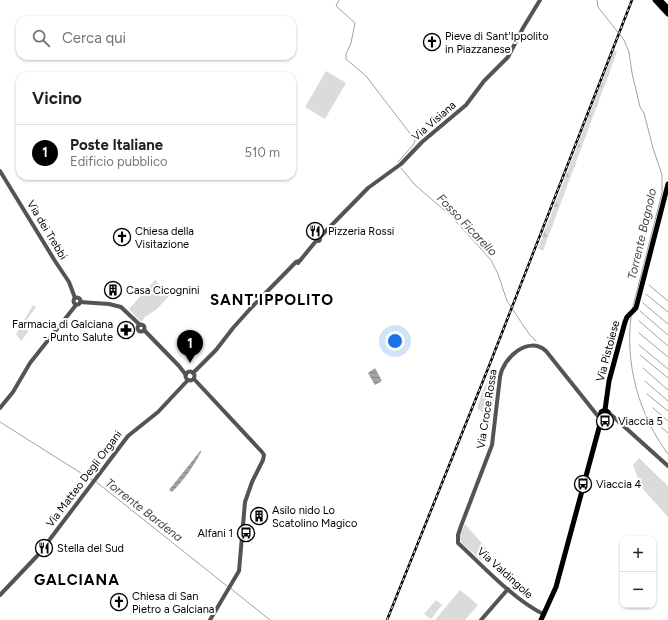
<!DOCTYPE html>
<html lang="it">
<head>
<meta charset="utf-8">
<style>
	:root { --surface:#fff; --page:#f6f6f6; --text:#202124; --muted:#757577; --line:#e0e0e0; --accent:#000 }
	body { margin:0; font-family:Figtree,sans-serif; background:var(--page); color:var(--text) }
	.controls { position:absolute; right:12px; bottom:12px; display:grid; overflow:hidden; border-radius:8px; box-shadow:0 1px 3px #0004 }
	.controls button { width:36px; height:36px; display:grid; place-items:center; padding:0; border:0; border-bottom:1px solid var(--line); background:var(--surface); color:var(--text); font:20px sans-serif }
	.you { position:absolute; left:395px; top:341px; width:14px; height:14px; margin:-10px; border:3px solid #fff; border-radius:50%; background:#1a73e8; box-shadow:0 0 0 6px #1a73e833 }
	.badge { display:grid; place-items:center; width:26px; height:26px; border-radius:50%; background:var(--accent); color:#fff; font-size:13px; font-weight:700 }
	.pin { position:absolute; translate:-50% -33px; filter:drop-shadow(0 1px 2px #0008) }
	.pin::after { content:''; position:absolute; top:21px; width:14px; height:12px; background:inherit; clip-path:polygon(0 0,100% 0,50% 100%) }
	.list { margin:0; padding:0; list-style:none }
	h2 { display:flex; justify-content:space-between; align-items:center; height:52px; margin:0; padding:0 16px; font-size:17px }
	h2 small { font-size:13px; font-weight:400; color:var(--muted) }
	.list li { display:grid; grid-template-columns:26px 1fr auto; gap:12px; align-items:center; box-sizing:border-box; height:56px; padding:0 16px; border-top:1px solid var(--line) }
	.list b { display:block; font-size:15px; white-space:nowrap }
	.list p { margin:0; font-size:13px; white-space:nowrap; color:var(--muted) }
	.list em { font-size:13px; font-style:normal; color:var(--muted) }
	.icon { flex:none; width:22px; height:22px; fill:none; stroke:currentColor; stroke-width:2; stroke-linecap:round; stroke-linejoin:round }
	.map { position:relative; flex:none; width:668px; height:620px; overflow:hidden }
	.search { position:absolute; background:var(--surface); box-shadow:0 1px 3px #0004; left:16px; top:16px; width:280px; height:44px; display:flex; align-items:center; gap:10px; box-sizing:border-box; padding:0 14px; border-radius:12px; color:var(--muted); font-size:15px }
	.panel { position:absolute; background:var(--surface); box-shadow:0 1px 3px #0004; left:16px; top:72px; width:280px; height:108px; border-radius:12px }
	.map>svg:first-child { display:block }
	.green { fill:#dbdbdb }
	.forest { fill:url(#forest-firs) }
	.water { fill:url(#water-rules) }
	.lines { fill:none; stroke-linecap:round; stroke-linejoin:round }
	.stream { stroke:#a2a2a2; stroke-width:1 }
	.minor { stroke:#545454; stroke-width:4 }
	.major { stroke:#000; stroke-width:5 }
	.rail-casing { stroke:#000; stroke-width:2.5 }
	.rail { stroke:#fff; stroke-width:1; stroke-dasharray:3; stroke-linecap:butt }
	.labels { text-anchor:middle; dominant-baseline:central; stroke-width:4; stroke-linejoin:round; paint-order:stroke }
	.poi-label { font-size:11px; fill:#000; stroke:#fff; text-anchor:start }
	.street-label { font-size:11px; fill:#000; stroke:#fff }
	.water-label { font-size:12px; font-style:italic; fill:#434343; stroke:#fff }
	.district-label { font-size:15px; font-weight:bold; letter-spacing:1px; fill:#000; stroke:#fff }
</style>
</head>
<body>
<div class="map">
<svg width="668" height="620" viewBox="0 0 668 620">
	<defs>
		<pattern id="forest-firs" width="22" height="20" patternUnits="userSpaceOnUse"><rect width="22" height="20" fill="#dbdbdb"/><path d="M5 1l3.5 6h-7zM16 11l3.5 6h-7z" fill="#bababa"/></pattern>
		<pattern id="water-rules" width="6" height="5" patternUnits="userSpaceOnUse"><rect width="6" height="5" fill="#a2a2a2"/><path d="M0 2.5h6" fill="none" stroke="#8a8a8a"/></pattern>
	</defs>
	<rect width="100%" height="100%" fill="#fff"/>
	<g class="green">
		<polygon points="326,71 346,83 325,119 305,107"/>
		<polygon points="155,280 170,295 157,309 145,317 141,322 129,309"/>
		<polygon points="33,305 36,307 25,322 28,332 21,341 16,334"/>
		<polygon points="490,375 496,377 494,401 490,401 488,417 477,408 482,393"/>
		<polygon points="639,458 668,486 668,517 642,488 633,465"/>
		<polygon points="465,524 486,548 482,561 462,543 459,537"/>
		<polygon points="460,590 478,605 465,620 435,620"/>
		<polygon points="436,600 442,605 431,619 424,614"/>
	</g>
	<polygon class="forest" points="614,50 617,52 543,251 538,248"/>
	<g class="water">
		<polygon points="375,368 382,381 375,385 368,373"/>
		<path d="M 201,450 L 201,452 C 193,467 184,480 172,492 L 169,490 Z"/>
	</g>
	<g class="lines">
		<g class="stream">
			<polyline points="339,0 336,6 355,23 351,43 346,54 346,59 366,76 415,140 414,144 398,162"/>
			<polyline points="597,0 598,7 624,40 629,52 632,73 640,107 644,113 653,148 662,175 662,193 632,310"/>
			<polyline points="401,168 415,185 450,215 491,260 498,274 507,301 529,334 536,341"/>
			<polyline points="649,285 668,301"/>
			<polyline points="646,294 668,312"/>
			<polyline points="643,303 668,324"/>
			<polyline points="640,311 668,335"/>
			<path d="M 631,317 C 625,365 639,415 668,454"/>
			<polyline points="639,321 668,346"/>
			<polyline points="639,333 668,357"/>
			<polyline points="639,345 668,369"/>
			<polyline points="640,355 668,378"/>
			<polyline points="643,368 668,390"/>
			<polyline points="645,381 668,401"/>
			<polyline points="647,394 668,411"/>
			<polyline points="653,408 668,421"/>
			<polyline points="0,422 92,480"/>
			<polyline points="661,427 668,433"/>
			<polyline points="95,481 227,586"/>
			<polyline points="230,588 270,620"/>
		</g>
		<g class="minor">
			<polyline points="0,171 55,261 69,282 75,298"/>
			<circle cx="318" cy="239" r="2"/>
			<polyline points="319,238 368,188 401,164 422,142 466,105 484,81 508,57 523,28 540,0"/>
			<polyline points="298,263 316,241"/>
			<circle cx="77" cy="301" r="3.5"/>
			<polyline points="80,302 109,304 121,307 140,325"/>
			<circle cx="141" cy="328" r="3.5"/>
			<polyline points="144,330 179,366 186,375"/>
			<circle cx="190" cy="376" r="4.5"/>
			<polyline points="193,373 216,350 233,328 250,309 296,262 299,261"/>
			<polyline points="194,379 262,452 264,455 263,460 252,482 245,502 239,571 210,620"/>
			<polyline points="0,408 13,392 30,363 76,305"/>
			<polyline points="608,412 668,466"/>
			<polyline points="0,595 38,555 128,436 158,412 188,380"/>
			<path d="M 543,614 C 513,599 483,566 458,543 L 458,535 L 461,526 L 492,445 L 500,377 C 503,358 528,335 546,351 L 597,415 L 602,416"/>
			<polyline points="481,620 508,589"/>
		</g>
		<g class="major">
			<polyline points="655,0 668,14"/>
			<polyline points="660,0 668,8"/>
			<polyline points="605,410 609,381 625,322 627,317 636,308 668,184"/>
			<polyline points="541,620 556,587 599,428 601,412 605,410 608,412 607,417 604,417 602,416"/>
		</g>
		<g class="rail-casing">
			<polyline id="rail" points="387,620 489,366 632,0"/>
		</g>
		<use href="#rail" class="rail"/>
	</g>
	<defs>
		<g id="church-ring" transform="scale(0.9)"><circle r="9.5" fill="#fff" stroke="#000" stroke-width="1.5"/><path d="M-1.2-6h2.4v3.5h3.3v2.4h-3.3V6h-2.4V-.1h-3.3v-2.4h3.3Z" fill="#000"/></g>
		<g id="restaurant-ring" transform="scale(0.9)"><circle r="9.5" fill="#fff" stroke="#000" stroke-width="1.5"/><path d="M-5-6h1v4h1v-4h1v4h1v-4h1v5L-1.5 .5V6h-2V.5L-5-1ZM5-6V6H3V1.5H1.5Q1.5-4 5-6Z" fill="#000"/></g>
		<g id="building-ring" transform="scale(0.9)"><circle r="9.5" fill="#fff" stroke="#000" stroke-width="1.5"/><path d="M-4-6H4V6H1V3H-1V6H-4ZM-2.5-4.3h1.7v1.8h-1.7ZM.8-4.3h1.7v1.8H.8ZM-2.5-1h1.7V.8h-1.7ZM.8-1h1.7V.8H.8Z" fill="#000"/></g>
		<g id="pharmacy-ring" transform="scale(0.9)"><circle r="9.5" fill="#fff" stroke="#000" stroke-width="1.5"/><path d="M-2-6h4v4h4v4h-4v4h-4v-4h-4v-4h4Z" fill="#000"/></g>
		<g id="bus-ring" transform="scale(0.9)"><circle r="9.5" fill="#fff" stroke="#000" stroke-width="1.5"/><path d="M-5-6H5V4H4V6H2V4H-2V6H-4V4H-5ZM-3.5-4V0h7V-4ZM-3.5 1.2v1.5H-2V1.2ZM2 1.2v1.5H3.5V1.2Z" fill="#000"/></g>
	</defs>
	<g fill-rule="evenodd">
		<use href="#church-ring" x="432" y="42"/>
		<use href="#restaurant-ring" x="315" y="231"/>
		<use href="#church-ring" x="122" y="237"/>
		<use href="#building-ring" x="113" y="290"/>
		<use href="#pharmacy-ring" x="126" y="330"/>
		<use href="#bus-ring" x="605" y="421"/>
		<use href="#bus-ring" x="583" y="484"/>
		<use href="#building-ring" x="259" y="516"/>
		<use href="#bus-ring" x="246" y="533"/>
		<use href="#restaurant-ring" x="44" y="548"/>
		<use href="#church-ring" x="119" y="602"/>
	</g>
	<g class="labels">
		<g class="poi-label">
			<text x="445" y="36">Pieve di Sant'Ippolito<tspan x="445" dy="13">in Piazzanese</tspan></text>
			<text x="135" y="231">Chiesa della<tspan x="135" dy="13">Visitazione</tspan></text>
			<text x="328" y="231">Pizzeria Rossi</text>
			<text x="126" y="290">Casa Cicognini</text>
			<text x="113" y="324" text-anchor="end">Farmacia di Galciana<tspan x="113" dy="13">- Punto Salute</tspan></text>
			<text x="618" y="421">Viaccia 5</text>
			<text x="596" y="484">Viaccia 4</text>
			<text x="272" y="510">Asilo nido Lo<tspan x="272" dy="13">Scatolino Magico</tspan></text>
			<text x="233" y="533" text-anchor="end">Alfani 1</text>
			<text x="57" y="548">Stella del Sud</text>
			<text x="132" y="596">Chiesa di San<tspan x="132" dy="13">Pietro a Galciana</tspan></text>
		</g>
		<g class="street-label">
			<text transform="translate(434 121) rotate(-41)">Via Visiana</text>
			<text transform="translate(47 230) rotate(59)">Via dei Trebbi</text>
			<text transform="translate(608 351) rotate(-75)">Via Pistoiese</text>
			<text transform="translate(487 409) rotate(-81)">Via Croce Rossa</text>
			<text transform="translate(84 479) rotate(-53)">Via Matteo Degli Organi</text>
			<text transform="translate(505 573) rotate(42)">Via Valdingole</text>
		</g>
		<g class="water-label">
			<text transform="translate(467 225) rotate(46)">Fosso Ficarello</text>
			<text transform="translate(642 234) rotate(-77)">Torrente Bagnolo</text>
			<text transform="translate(144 510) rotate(38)">Torrente Bardena</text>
		</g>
		<g class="district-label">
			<text x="272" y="300">SANT'IPPOLITO</text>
			<text x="77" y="580">GALCIANA</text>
		</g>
	</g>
</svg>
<div class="controls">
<button>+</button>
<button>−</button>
</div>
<div class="you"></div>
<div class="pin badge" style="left:190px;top:363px">1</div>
<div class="search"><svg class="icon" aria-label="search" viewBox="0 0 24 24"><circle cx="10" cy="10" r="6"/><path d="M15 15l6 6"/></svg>Cerca qui</div>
<section class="panel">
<h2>Vicino<small></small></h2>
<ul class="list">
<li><span class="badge">1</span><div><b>Poste Italiane</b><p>Edificio pubblico</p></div><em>510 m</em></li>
</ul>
</section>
</div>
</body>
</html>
